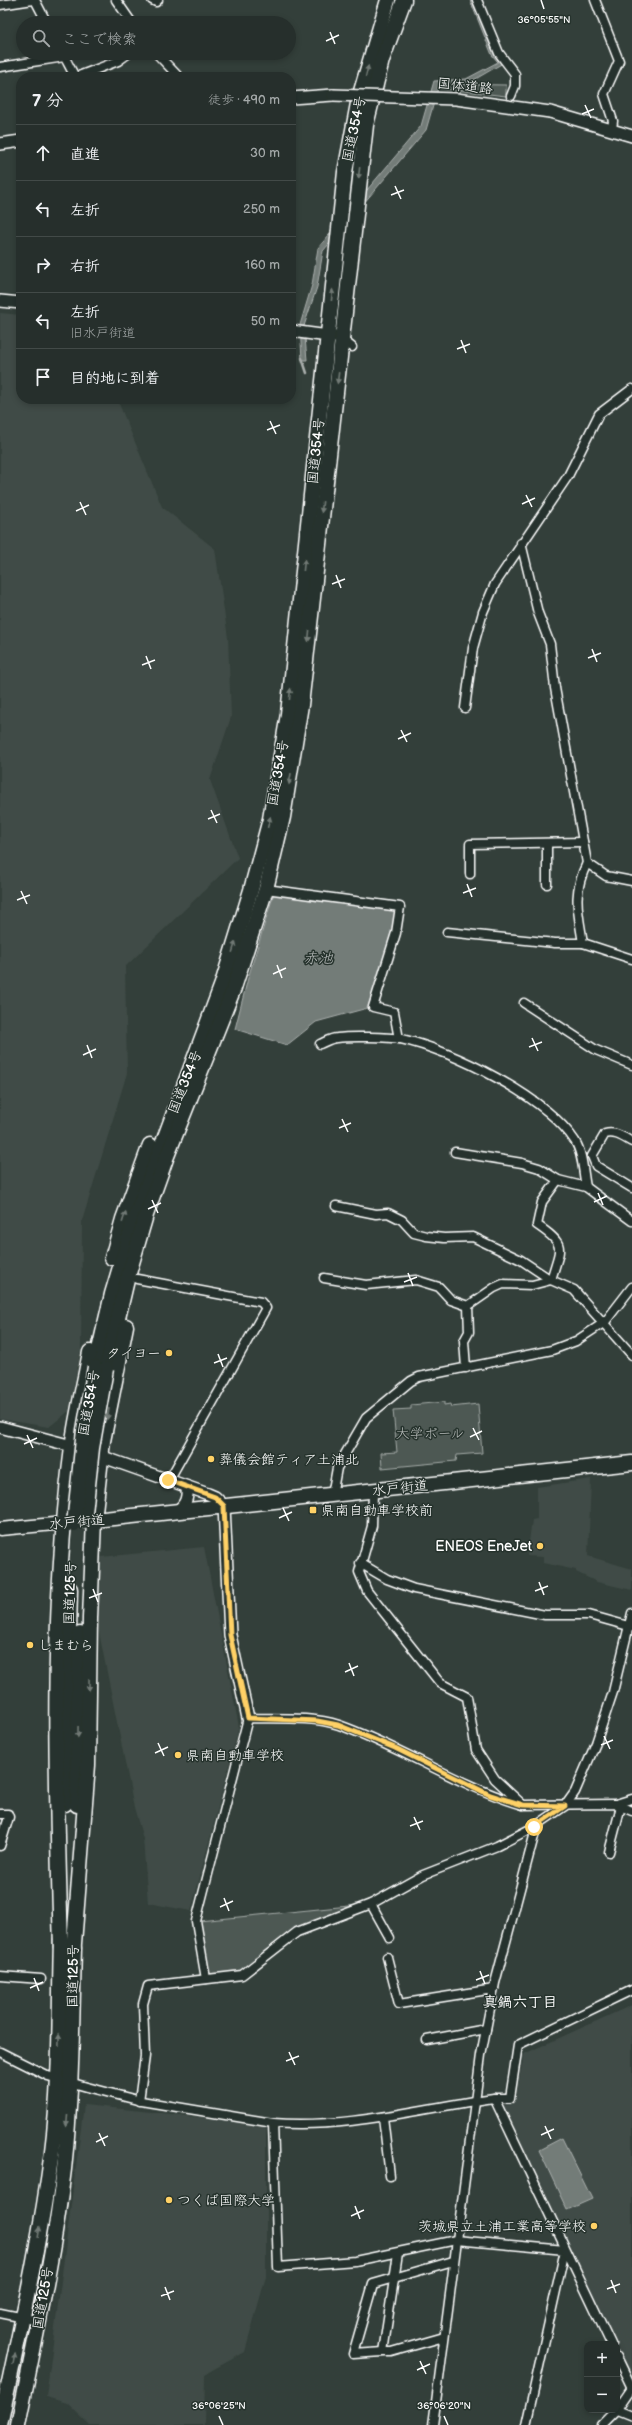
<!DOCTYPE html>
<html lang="ja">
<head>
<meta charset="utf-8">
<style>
	:root { --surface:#262f2c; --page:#323b38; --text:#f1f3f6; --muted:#a4a9a9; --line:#424a48 }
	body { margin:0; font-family:"Balsamiq Sans","Klee One",sans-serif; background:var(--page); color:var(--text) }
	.controls { position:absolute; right:12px; bottom:12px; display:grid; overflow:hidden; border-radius:8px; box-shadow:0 2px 6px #0003 }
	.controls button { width:36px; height:36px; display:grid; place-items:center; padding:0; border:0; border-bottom:1px solid var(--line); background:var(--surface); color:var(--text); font:20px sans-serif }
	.stop { position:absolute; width:12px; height:12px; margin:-9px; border:3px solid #ffd166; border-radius:50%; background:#fff }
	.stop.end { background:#ffd166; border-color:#fff; box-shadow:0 1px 4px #0008 }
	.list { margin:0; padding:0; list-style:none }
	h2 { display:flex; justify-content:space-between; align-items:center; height:52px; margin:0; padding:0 16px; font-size:17px }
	h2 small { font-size:13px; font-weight:400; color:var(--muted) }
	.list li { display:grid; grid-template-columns:26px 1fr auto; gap:12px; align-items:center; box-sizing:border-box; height:56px; padding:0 16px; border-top:1px solid var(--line) }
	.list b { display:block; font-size:15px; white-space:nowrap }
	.list p { margin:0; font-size:13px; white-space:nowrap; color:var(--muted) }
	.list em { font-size:13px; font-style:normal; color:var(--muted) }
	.icon { flex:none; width:22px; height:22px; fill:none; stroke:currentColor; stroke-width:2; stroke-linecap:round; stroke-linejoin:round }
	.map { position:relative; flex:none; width:632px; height:2425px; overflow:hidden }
	.search { position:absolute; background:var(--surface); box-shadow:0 2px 6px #0003; left:16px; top:16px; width:280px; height:44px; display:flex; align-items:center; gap:10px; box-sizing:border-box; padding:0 14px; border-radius:22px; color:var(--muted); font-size:15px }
	.panel { position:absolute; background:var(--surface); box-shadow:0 2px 6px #0003; left:16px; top:72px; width:280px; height:332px; border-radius:16px }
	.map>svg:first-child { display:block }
	.built { fill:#404c47 }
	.green { fill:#4d5853; stroke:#a6aca9 }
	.water { fill:#737b78; stroke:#abb0ae }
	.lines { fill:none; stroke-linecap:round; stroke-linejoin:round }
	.stream { stroke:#abb0ae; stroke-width:2.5 }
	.street-casing { stroke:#fff; stroke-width:11 }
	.secondary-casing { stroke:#fff; stroke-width:14 }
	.primary-casing { stroke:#fff; stroke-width:15 }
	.highway-casing { stroke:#fff; stroke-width:17 }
	.street { stroke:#26332d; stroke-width:8 }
	.secondary { stroke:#26332d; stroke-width:11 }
	.primary { stroke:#26332d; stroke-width:12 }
	.highway { stroke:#26332d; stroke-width:14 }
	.secondary-bridge-casing { stroke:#fff; stroke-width:14; stroke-linecap:butt }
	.highway-bridge-casing { stroke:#fff; stroke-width:17; stroke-linecap:butt }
	.secondary-bridge { stroke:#26332d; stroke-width:11 }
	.highway-bridge { stroke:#26332d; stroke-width:14 }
	.oneway { fill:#727a76 }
	.route { stroke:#ffd166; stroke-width:5 }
	.ticks { fill:none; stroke:#fff; stroke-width:1.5 }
	.poi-dot { fill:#ffd166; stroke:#26332d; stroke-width:1.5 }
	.labels { text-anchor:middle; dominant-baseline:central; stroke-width:3; stroke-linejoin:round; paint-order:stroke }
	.street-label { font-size:14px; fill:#fff; stroke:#26332d }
	.poi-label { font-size:14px; fill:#fff; stroke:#26332d; text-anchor:start }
	.park-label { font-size:14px; fill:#b8bcba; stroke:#26332d }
	.water-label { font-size:15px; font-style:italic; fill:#b9bdbc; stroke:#26332d }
	.neighbourhood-label { font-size:15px; font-weight:bold; fill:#fff; stroke:#26332d }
	.ticks-label { font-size:10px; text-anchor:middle; fill:#fff; stroke:#26332d; stroke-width:3; stroke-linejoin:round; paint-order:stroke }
</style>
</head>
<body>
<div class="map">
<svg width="632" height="2425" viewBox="0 0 632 2425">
	<rect width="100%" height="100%" fill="#333f3a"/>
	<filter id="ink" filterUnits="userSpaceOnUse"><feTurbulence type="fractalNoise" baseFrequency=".025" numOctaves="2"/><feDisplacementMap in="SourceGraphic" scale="8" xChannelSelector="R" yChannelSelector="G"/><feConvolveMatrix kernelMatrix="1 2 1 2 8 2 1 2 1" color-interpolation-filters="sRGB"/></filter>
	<g filter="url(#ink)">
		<g class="built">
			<polygon points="0,313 21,315 21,399 117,399 162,507 215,549 228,638 231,717 210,780 238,858 125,967 127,1073 82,1221 81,1351 69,1411 49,1427 0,1419"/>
			<polygon points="591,1479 588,1556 632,1569 632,1590 597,1582 576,1572 576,1570 543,1563 543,1557 527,1556 532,1520 537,1519 537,1487"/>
			<polygon points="204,1547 239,1727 191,1911 148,1903 143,1839 134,1807 97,1622 101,1557"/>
			<polygon points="632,2005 632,2382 617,2351 617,2344 614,2344 500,2107 515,2099 524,2054"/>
			<polygon points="84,2105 266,2124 266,2276 245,2352 205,2374 204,2425 90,2425 67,2403 46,2397"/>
		</g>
		<g class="green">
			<polygon points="439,84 506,85 506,96 438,88"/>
			<polygon points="444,1402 444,1405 450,1404 451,1407 478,1404 482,1453 457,1455 456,1461 382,1468 381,1453 397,1452 393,1410 411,1409 411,1405"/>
			<polygon points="369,1904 295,1929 241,1972 207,1977 199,1921"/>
		</g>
		<g class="water">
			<polygon points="470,0 475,0 503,63 467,84 439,85 426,130 323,251 317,287 304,326 307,360 302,360 300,325 312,285 318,248 421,126 434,81 466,79 498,62 492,55"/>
			<polygon points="274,893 399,909 371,1007 316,1022 287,1045 235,1029 248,978"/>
			<polygon points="562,2138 592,2199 567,2210 539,2150"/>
		</g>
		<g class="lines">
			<polyline class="stream" points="302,358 307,373"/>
			<g class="street-casing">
				<g id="street">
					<polyline points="35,0 47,23"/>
					<polyline points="116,0 132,23"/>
					<polyline points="152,0 156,2 158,0"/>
					<polyline points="477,0 499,53 515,74 515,86 511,96"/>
					<polyline points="595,0 619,61 604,94 613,121 612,129"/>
					<polyline points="0,5 33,0"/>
					<polyline points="156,53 179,77"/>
					<polyline points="63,54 75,77"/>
					<polyline points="0,67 64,57"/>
					<polyline points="76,77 118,61 129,53"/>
					<polyline points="342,339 352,347"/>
					<path d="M 521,543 L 538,613 L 550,644 L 555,688 L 587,863 C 572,894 578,911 583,943"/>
					<polyline points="465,708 473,648 483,612 495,584 568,476 599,414 632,389"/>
					<polyline points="547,844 547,884"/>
					<polyline points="587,863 606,876 632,881"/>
					<polyline points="470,874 470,844 583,842"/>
					<polyline points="266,889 400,907 396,933 373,1007 394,1012 399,1039"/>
					<polyline points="447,932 555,943 583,943 632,959"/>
					<polyline points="524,1003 596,1050 632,1065"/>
					<path d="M 320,1044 C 325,1042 331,1038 337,1038 C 350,1036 388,1037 401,1039 C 452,1050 546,1097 575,1141 C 583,1154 583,1172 586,1187 L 632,1221"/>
					<path d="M 632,1142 C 623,1137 615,1131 605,1134 L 592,1156 L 596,1166 L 632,1188"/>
					<polyline points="455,1152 522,1163 539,1168 558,1180 586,1187"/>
					<polyline points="336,1206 376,1214 388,1213 402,1220 414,1233 426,1236 444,1238 473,1237 521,1260 551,1280 574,1290 632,1355"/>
					<polyline points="324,1278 366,1285 416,1280 439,1287 451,1300 468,1306"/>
					<polyline points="137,1279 261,1302 266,1308 169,1480"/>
					<path d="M 466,1368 L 464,1341 L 469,1332 L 468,1306 L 494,1288 L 503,1284 L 532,1285 L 551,1280 C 560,1247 568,1246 537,1225 L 542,1202 L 558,1180"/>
					<polyline points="373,1491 372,1526 359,1572 367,1591 440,1683 467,1697 476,1750 495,1779 523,1805 616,1804 632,1811"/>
					<polyline points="332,1495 337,1468 366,1418 411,1381 419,1377 552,1350 576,1341 605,1322 632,1287"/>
					<polyline points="360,1563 387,1579 414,1589 545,1615 589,1615 632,1627"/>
					<polyline points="616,1804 632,1799"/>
					<polyline points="0,1814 8,1814 9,1817 0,1846"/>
					<polyline points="609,1852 621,1806"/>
					<polyline points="371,1904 390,1938"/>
					<polyline points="387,1957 399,2004 494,1989"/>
					<polyline points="0,1976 41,1979"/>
					<path d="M 206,1979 L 196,1921 L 248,1718 C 276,1719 311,1716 339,1725 C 402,1747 458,1786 523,1805"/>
					<polyline points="427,2040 486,2029"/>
					<polyline points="0,2052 48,2076 87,2087 141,2101 273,2123 278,2267 355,2261 456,2240 565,2250 526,2425"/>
					<polyline points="139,2101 145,2056 143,2004 148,1986 242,1975 297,1932 371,1904 423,1875 497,1846 534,1827 565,1806 575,1792 596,1743 613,1692 632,1613"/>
					<polyline points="383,2117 390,2176"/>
					<path d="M 273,2123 C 348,2129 421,2108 494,2098"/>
					<polyline points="398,2253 383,2352 391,2352 444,2337"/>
					<polyline points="0,2313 39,2321"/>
					<polyline points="611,2344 494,2098 510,2098 518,2045 632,1990"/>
					<polyline points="383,2352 353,2354 373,2284 453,2261"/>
					<polyline points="617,2357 632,2388"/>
					<polyline points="617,2409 632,2387"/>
					<polyline points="617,2410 632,2416"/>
					<polyline points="433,2425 481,2055 495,1983 537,1825"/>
					<polyline points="601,2425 616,2410"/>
				</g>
			</g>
			<g class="secondary-casing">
				<g id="secondary">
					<polyline points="291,98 333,95"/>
					<polyline points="550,112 632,136"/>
					<polyline points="0,144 21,141"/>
					<polyline points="0,301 21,303"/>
					<polyline points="291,331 336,337"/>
					<polyline points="0,1427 72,1446 208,1494 215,1497 224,1506 230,1635 248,1718"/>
					<path d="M 177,1511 C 186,1504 188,1498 187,1487"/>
				</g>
			</g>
			<g class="primary-casing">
				<polyline id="primary" points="0,1529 65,1523"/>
			</g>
			<g class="highway-casing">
				<g id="highway">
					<polyline points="112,1258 123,1219 150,1145"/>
					<polyline points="95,1367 112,1294 134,1220 222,984 251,890 270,819 288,714 345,172 359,98 388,0"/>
					<polyline points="106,1369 127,1280 146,1215 167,1156 234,988 266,889 283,817 301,705 366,125 382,60 404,0"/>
					<polyline points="85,1521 632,1463"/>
					<polyline points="65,1804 70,1589"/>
					<polyline points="77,1805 80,1634"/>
					<path d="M 61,1947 C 56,1781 50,1613 72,1448 C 76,1416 84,1384 90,1352"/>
					<polyline points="73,1956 88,1765 90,1618 94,1520 103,1441 126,1326"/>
					<path d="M 0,2425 C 19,2334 40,2243 52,2151 C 61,2081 59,2009 61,1939"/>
					<path d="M 18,2425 C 35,2340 54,2254 64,2169 C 72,2095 72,2021 74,1948"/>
				</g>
			</g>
			<use href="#street" class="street"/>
			<use href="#secondary" class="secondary"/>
			<use href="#primary" class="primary"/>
			<use href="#highway" class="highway"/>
			<g class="secondary-bridge-casing">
				<polyline id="secondary-bridge" points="333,95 456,99 550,112"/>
			</g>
			<g class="highway-bridge-casing">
				<g id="highway-bridge">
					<polyline points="84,1522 92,1448 106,1369"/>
					<polyline points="74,1524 84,1430 95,1367"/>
				</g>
			</g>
			<use href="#secondary-bridge" class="secondary-bridge"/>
			<use href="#highway-bridge" class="highway-bridge"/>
		</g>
		<defs><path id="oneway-solid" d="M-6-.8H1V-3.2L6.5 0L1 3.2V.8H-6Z"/></defs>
		<g class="oneway">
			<use href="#oneway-solid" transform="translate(367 71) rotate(-76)"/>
			<use href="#oneway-solid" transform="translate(359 173) rotate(97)"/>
			<use href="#oneway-solid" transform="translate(332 295) rotate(-84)"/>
			<use href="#oneway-solid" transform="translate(338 378) rotate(97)"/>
			<use href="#oneway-solid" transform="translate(322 507) rotate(97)"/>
			<use href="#oneway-solid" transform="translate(304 565) rotate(-84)"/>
			<use href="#oneway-solid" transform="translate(309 636) rotate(96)"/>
			<use href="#oneway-solid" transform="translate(290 694) rotate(-84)"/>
			<use href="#oneway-solid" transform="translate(290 779) rotate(100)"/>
			<use href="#oneway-solid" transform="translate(269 822) rotate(-76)"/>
			<use href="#oneway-solid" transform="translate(234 947) rotate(-72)"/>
			<use href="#oneway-solid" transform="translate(124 1217) rotate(-72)"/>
			<use href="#oneway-solid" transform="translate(108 1414) rotate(100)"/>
			<use href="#oneway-solid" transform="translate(89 1685) rotate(91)"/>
			<use href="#oneway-solid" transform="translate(78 1732) rotate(91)"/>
			<use href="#oneway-solid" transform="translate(59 2040) rotate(-89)"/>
			<use href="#oneway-solid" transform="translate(67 2121) rotate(95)"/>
			<use href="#oneway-solid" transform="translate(39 2232) rotate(-81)"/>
			<use href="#oneway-solid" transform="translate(14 2359) rotate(-78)"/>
		</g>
	</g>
	<g class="lines" filter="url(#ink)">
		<polyline class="route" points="168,1480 215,1497 224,1506 230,1635 248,1718 317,1721 338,1725 395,1748 490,1795 523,1805 565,1806 534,1827"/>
	</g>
	<path class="ticks" d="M 541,0 L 544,9M 330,32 L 335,44M 326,41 L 339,35M 585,105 L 591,118M 582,114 L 594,109M 395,186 L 401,199M 391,195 L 404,190M 461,340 L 466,353M 457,349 L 470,344M 270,421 L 276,434M 267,430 L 280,425M 526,495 L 532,507M 80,502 L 86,515M 522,504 L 535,498M 76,511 L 89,505M 336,575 L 341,588M 332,584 L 345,579M 592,649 L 597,662M 146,656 L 151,669M 588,658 L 601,653M 142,665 L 155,660M 401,730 L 407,742M 398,739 L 411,733M 211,810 L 217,823M 208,819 L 220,814M 467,884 L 472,897M 21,891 L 27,904M 463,893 L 476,888M 17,900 L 30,895M 277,965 L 282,978M 273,974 L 286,968M 532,1038 L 538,1051M 87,1045 L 92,1058M 529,1047 L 542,1042M 83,1055 L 96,1049M 342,1119 L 348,1132M 339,1128 L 351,1123M 598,1193 L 603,1205M 152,1200 L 158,1213M 594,1202 L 607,1196M 148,1209 L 161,1203M 408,1273 L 413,1286M 404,1282 L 417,1277M 218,1354 L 223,1367M 214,1363 L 227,1358M 473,1428 L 479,1440M 27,1435 L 33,1448M 470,1437 L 482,1431M 24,1444 L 37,1438M 283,1508 L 289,1521M 279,1518 L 292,1512M 539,1582 L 544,1595M 93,1589 L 98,1602M 535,1591 L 548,1586M 89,1598 L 102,1593M 349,1663 L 354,1676M 345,1672 L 358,1666M 604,1736 L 610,1749M 158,1743 L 164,1756M 601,1745 L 613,1740M 155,1753 L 168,1747M 414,1817 L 420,1830M 410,1826 L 423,1821M 224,1898 L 229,1911M 220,1907 L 233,1901M 480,1971 L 485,1984M 34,1978 L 39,1991M 476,1980 L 489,1975M 30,1988 L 43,1982M 289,2052 L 295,2065M 286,2061 L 299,2056M 545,2126 L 551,2139M 99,2133 L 105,2146M 541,2135 L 554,2129M 96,2142 L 108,2136M 355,2206 L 360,2219M 351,2216 L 364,2210M 611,2280 L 616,2293M 165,2287 L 170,2300M 607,2289 L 620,2284M 161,2296 L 174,2291M 420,2361 L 426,2374M 417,2370 L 430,2364M 219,2416 L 223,2425M 444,2416 L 448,2425"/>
	<g class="poi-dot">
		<circle cx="169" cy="1353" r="4"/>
		<circle cx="211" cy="1459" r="4"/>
		<rect x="309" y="1506" width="8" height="8" rx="2"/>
		<circle cx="540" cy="1546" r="4"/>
		<circle cx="30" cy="1645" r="4"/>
		<circle cx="178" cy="1755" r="4"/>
		<circle cx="169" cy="2200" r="4"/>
		<circle cx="594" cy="2226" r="4"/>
	</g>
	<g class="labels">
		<g class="street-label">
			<text transform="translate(465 86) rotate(6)">国体道路</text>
			<text transform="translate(354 129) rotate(-78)">国道354号</text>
			<text transform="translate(316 451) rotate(-84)">国道354号</text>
			<text transform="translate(278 773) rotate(-80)">国道354号</text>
			<text transform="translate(185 1082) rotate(-68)">国道354号</text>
			<text transform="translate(89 1403) rotate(-80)">国道354号</text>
			<text transform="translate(400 1488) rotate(-6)">水戸街道</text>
			<text transform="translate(77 1522) rotate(-5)">水戸街道</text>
			<text transform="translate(70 1593) rotate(-88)">国道125号</text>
			<text transform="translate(73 1976) rotate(-89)">国道125号</text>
			<text transform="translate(43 2298) rotate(-80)">国道125号</text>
		</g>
		<g class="poi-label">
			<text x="161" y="1353" text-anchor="end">タイヨー</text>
			<text x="219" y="1459">葬儀会館ティア土浦北</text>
			<text x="321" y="1510">県南自動車学校前</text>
			<text x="532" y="1546" text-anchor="end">ENEOS EneJet</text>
			<text x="38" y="1645">しまむら</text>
			<text x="186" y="1755">県南自動車学校</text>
			<text x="177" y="2200">つくば国際大学</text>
			<text x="586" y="2226" text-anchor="end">茨城県立土浦工業高等学校</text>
		</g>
		<g class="park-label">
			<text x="430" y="1433">大学ボール</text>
		</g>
		<g class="water-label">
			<text x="318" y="958">赤池</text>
		</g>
		<g class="neighbourhood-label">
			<text x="520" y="2002">真鍋六丁目</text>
		</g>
	</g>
	<g class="ticks-label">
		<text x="544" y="23">36°05'55"N</text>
		<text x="219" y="2409">36°06'25"N</text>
		<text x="444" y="2409">36°06'20"N</text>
	</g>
</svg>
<div class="controls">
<button>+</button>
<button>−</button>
</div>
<div class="stop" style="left:534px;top:1827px"></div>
<div class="stop end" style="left:168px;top:1480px"></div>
<div class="search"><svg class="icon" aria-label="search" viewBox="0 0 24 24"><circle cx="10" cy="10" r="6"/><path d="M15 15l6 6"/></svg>ここで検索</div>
<section class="panel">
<h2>7 分<small>徒歩 · 490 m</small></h2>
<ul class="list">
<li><svg class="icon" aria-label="ahead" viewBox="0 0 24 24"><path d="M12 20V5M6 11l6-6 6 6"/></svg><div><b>直進</b></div><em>30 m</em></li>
<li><svg class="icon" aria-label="left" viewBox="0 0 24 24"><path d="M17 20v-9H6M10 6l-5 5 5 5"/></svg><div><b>左折</b></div><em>250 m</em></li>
<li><svg class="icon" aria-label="right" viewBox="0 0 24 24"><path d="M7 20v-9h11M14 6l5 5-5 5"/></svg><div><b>右折</b></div><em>160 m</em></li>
<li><svg class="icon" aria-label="left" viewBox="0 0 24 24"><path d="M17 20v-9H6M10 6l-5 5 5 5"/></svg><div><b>左折</b><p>旧水戸街道</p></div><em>50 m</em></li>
<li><svg class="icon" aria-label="arrive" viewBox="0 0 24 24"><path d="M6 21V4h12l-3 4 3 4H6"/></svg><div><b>目的地に到着</b></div></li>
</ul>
</section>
</div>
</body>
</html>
